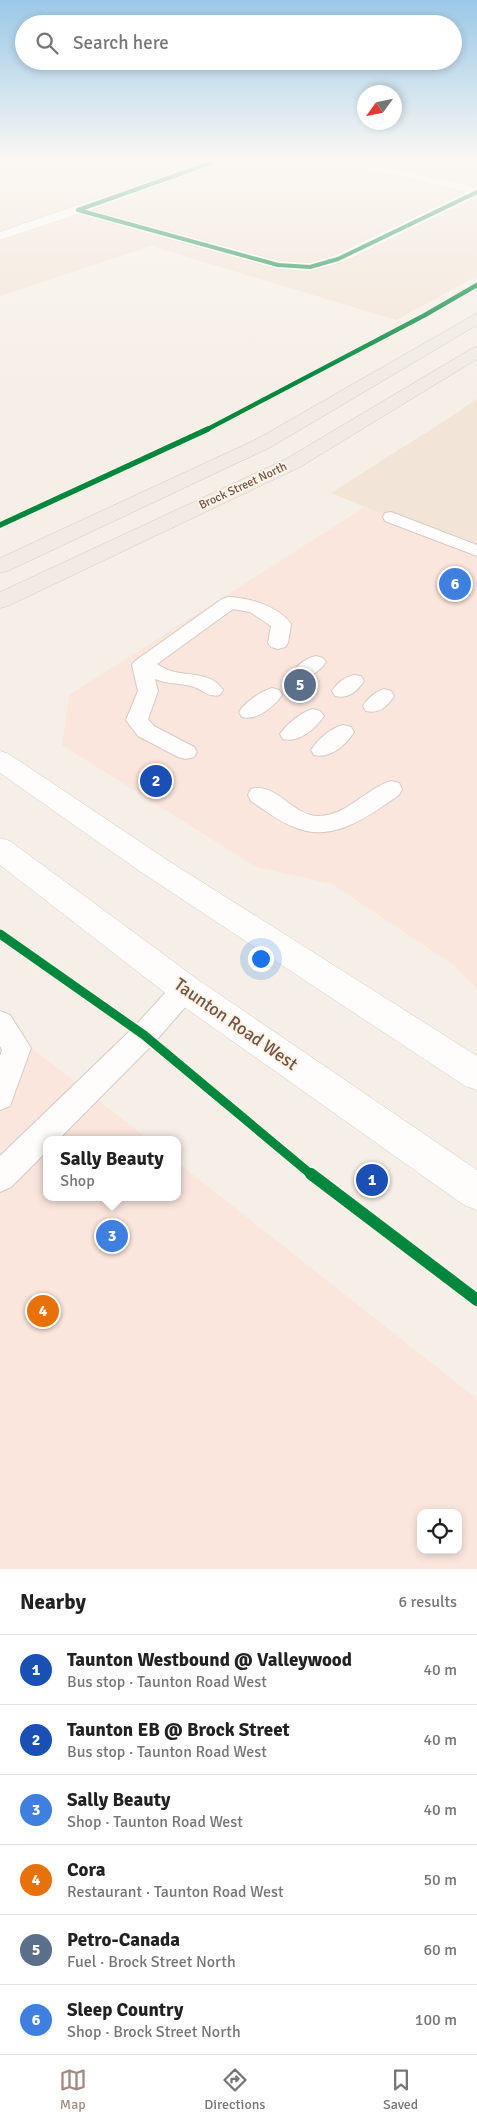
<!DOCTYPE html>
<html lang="en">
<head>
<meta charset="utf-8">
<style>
	:root { --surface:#fff; --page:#f2f2f2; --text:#222; --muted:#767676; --line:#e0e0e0; --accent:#a18b80 }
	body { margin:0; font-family:Signika,sans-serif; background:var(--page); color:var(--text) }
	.controls { position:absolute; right:15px; bottom:15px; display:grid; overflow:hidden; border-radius:10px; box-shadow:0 2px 8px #0003 }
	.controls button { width:45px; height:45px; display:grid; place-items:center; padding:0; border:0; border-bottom:1px solid var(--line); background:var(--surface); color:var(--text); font:25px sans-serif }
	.compass { position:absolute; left:357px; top:85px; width:45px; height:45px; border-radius:50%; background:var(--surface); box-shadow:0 2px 8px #0003; rotate:237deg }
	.you { position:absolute; left:260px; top:958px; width:18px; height:18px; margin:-12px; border:4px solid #fff; border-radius:50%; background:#1a73e8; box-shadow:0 0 0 8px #1a73e833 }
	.badge { display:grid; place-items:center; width:32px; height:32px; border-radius:50%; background:var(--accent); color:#fff; font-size:16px; font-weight:700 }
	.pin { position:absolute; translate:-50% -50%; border:2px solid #fff; box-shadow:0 1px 5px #0006 }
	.popup { position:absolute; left:43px; top:1136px; width:138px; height:65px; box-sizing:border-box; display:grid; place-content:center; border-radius:10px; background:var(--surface); filter:drop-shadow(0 1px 4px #0005); font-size:16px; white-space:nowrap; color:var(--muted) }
	.popup b { font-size:19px; color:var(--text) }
	.popup::after { content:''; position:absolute; left:50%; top:100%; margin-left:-10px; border:10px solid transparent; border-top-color:var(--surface) }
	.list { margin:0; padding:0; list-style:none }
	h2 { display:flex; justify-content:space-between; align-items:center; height:65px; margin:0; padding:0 20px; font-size:21px }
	h2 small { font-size:16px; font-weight:400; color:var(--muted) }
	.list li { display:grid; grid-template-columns:32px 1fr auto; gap:15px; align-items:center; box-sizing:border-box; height:70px; padding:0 20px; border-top:1px solid var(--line) }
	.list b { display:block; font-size:19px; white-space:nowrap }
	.list p { margin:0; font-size:16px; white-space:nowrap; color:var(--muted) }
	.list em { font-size:16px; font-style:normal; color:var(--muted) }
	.icon { flex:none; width:28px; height:28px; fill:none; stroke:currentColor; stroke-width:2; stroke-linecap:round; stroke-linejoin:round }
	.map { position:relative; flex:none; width:477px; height:1569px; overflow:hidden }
	.search { position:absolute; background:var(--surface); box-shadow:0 2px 8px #0003; left:15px; right:15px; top:15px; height:55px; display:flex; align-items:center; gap:12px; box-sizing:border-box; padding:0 18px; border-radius:28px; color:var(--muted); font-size:19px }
	.sheet { height:485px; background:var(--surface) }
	nav { display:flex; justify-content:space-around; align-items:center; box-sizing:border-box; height:70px; border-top:1px solid var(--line); background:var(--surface); font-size:14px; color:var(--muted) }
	nav a { display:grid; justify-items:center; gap:2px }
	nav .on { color:var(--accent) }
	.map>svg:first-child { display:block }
	.residential { fill:#f2e4d7 }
	.commercial { fill:#fae6dd; fill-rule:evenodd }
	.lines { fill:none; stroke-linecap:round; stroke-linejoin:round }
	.service-casing { stroke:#d4cbc5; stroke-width:2 }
	.minor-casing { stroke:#d4cbc5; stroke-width:1 }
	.secondary-casing { stroke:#d4cac4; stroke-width:1 }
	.primary-casing { stroke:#d5cac4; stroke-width:1 }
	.service { fill:#fefdfb; fill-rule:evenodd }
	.minor { fill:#fefdfb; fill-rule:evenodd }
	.secondary { fill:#fefdfb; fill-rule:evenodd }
	.primary { fill:#f1ebe4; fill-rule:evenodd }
	.cycleway-far4-casing { stroke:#fff4e7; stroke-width:5 }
	.cycleway-far3-casing { stroke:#fff4e7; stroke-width:6 }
	.cycleway-far2-casing { stroke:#fff4e7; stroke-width:8 }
	.cycleway-far1-casing { stroke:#fff4e7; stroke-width:12 }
	.cycleway-casing { stroke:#fff4e7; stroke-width:15 }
	.cycleway-far4 { stroke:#00873e; stroke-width:4 }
	.cycleway-far3 { stroke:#00873e; stroke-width:4.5 }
	.cycleway-far2 { stroke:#00873e; stroke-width:5.5 }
	.cycleway-far1 { stroke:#00873e; stroke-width:9 }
	.cycleway { stroke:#00873e; stroke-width:12 }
	.labels { text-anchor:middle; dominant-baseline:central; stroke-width:4; stroke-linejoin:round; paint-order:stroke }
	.far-street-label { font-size:12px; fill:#735548; stroke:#fff4e7 }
	.near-street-label { font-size:18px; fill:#735548; stroke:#fff4e7 }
</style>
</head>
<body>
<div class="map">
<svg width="477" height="1569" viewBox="0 0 477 1569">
	<rect width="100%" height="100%" fill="#f6efe7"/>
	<g class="residential">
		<polygon points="0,160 477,160 477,276 396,320 151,246 0,296"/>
		<polygon points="477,398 477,552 331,493 460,411"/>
	</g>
	<g class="commercial">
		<polygon points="365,507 477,552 477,989 452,964 332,884 256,867 62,745 69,695"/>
		<path d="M 0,1023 L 149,1140 L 47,1140 L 47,1197 L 177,1197 L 177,1162 L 477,1399 L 477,1569 L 0,1569 ZM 421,1513 L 458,1513 L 458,1550 L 421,1550 Z"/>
	</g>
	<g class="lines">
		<g class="service-casing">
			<g id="service">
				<polygon points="391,512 477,545 477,556 385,521 383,517 385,513"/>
				<path d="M 229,597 C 250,598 278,606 291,624 L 288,643 L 285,647 L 278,649 L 271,647 L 268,643 L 271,626 L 250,612 L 233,609 L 157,664 C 162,667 169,671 175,672 C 193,676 212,673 223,690 L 220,695 C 207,698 203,689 191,686 C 178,683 167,684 155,679 L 158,691 L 148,719 L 154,726 L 194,747 L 197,752 L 194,757 L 186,759 L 178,757 L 138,736 L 126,720 L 138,691 L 132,665 L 135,661 L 222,599 Z"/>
				<path d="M 316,656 L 323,658 L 326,662 C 319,672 308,680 296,676 L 293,672 C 298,664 307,658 316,656 Z"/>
				<path d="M 354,675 L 361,676 L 364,681 C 357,692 347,699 335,696 L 332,691 C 337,683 345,677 354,675 Z"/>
				<path d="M 272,688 L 279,690 L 282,695 C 274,707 256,721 242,717 L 239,712 C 245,702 260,692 272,688 Z"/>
				<path d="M 384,689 L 391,691 L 394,696 C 387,707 379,714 366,711 L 363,706 C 368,698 375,692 384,689 Z"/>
				<path d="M 313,709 L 320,711 L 324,716 C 315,729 299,743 283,739 L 280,734 C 287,724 301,712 313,709 Z"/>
				<path d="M 343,725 L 351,727 L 354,732 C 346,745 330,759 314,755 L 311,750 C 318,739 331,728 343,725 Z"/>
				<path d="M 391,781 L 399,783 L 402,789 L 399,795 C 369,816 332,844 294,827 C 278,821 265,810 251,801 L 248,795 L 251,789 C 276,782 293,816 318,816 C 347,816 365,789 391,781 Z"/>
				<polygon points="185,978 194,981 198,989 194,997 154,1043 58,1140 47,1140 47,1151 11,1187 0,1192 0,1156 134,1027 176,981"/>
				<polygon points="0,1011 10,1015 31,1048 10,1106 0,1110 0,1056 2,1050 0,1046"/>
			</g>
		</g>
		<g class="minor-casing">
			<polygon id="minor" points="208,160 225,160 223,162 91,210 279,261 309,263 333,256 467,192 339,163 333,160 354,160 477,187 477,197 343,262 310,271 278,269 78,214 0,240 0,232"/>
		</g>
		<g class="secondary-casing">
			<g id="secondary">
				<polygon points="0,751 9,754 161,856 477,1056 477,1090 465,1086 141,872 0,773"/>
				<polygon points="0,838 10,841 197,979 477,1170 477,1210 464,1205 173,999 0,865"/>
			</g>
		</g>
		<g class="primary-casing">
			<g id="primary">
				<polygon points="477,314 477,325 271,447 8,571 0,573 0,558 257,439 472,316"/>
				<polygon points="477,347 477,359 300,467 8,606 0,608 0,592 286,459 471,349"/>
			</g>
		</g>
		<use href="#service" class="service"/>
		<use href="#minor" class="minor"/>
		<use href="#secondary" class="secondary"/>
		<use href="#primary" class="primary"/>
		<g class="cycleway-far4-casing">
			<polyline id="cycleway-far4" points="219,160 78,210 278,265 310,267 338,259 477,192"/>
		</g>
		<g class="cycleway-far3-casing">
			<polyline id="cycleway-far3" points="206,430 425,315 477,285"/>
		</g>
		<g class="cycleway-far2-casing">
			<polyline id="cycleway-far2" points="0,525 208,429"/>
		</g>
		<g class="cycleway-far1-casing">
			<polyline id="cycleway-far1" points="0,934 144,1035 313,1176"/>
		</g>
		<g class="cycleway-casing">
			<polyline id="cycleway" points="311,1174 477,1300"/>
		</g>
		<use href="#cycleway-far4" class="cycleway-far4"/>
		<use href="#cycleway-far3" class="cycleway-far3"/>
		<use href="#cycleway-far2" class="cycleway-far2"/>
		<use href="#cycleway-far1" class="cycleway-far1"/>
		<use href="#cycleway" class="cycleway"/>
	</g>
	<linearGradient id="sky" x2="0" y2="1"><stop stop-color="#9bc8e7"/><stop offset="0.42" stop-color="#fbf8f4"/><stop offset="1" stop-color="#fbf8f4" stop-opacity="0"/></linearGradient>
	<rect width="477" height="380" fill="url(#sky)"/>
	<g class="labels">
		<g class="far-street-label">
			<text transform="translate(243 486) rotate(-25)">Brock Street North</text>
		</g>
		<g class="near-street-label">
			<text transform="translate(236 1024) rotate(35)">Taunton Road West</text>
		</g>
	</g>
</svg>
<div class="controls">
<button><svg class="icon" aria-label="locate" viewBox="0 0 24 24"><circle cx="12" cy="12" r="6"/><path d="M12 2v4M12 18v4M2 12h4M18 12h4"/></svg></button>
</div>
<svg class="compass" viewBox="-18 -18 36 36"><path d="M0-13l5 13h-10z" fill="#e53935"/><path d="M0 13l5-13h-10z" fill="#767676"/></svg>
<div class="you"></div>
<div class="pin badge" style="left:372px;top:1180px;background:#1a4fb4">1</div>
<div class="pin badge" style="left:156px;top:781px;background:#1a4fb4">2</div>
<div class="pin badge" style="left:112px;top:1236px;background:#3f7fe0">3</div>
<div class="popup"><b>Sally Beauty</b>Shop</div>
<div class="pin badge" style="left:43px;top:1311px;background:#e8710a">4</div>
<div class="pin badge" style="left:300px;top:685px;background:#5c6f8a">5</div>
<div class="pin badge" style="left:455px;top:584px;background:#3f7fe0">6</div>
<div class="search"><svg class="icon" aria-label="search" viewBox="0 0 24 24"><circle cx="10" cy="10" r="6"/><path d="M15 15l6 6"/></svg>Search here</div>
</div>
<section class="sheet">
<h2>Nearby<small>6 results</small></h2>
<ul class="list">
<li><span class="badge" style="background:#1a4fb4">1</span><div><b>Taunton Westbound @ Valleywood</b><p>Bus stop · Taunton Road West</p></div><em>40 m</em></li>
<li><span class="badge" style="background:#1a4fb4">2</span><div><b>Taunton EB @ Brock Street</b><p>Bus stop · Taunton Road West</p></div><em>40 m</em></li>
<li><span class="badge" style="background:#3f7fe0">3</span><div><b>Sally Beauty</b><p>Shop · Taunton Road West</p></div><em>40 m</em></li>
<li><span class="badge" style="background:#e8710a">4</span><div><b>Cora</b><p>Restaurant · Taunton Road West</p></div><em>50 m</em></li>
<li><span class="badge" style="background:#5c6f8a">5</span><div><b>Petro-Canada</b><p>Fuel · Brock Street North</p></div><em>60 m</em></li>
<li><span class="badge" style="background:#3f7fe0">6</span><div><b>Sleep Country</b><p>Shop · Brock Street North</p></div><em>100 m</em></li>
</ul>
</section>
<nav>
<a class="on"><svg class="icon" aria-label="map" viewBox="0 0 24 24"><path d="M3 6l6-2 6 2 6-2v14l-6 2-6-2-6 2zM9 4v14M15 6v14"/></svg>Map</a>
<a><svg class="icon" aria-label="directions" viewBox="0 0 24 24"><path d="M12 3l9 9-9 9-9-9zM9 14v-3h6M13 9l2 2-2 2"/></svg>Directions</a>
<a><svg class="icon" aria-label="saved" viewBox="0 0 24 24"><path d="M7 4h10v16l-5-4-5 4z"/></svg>Saved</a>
</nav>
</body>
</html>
